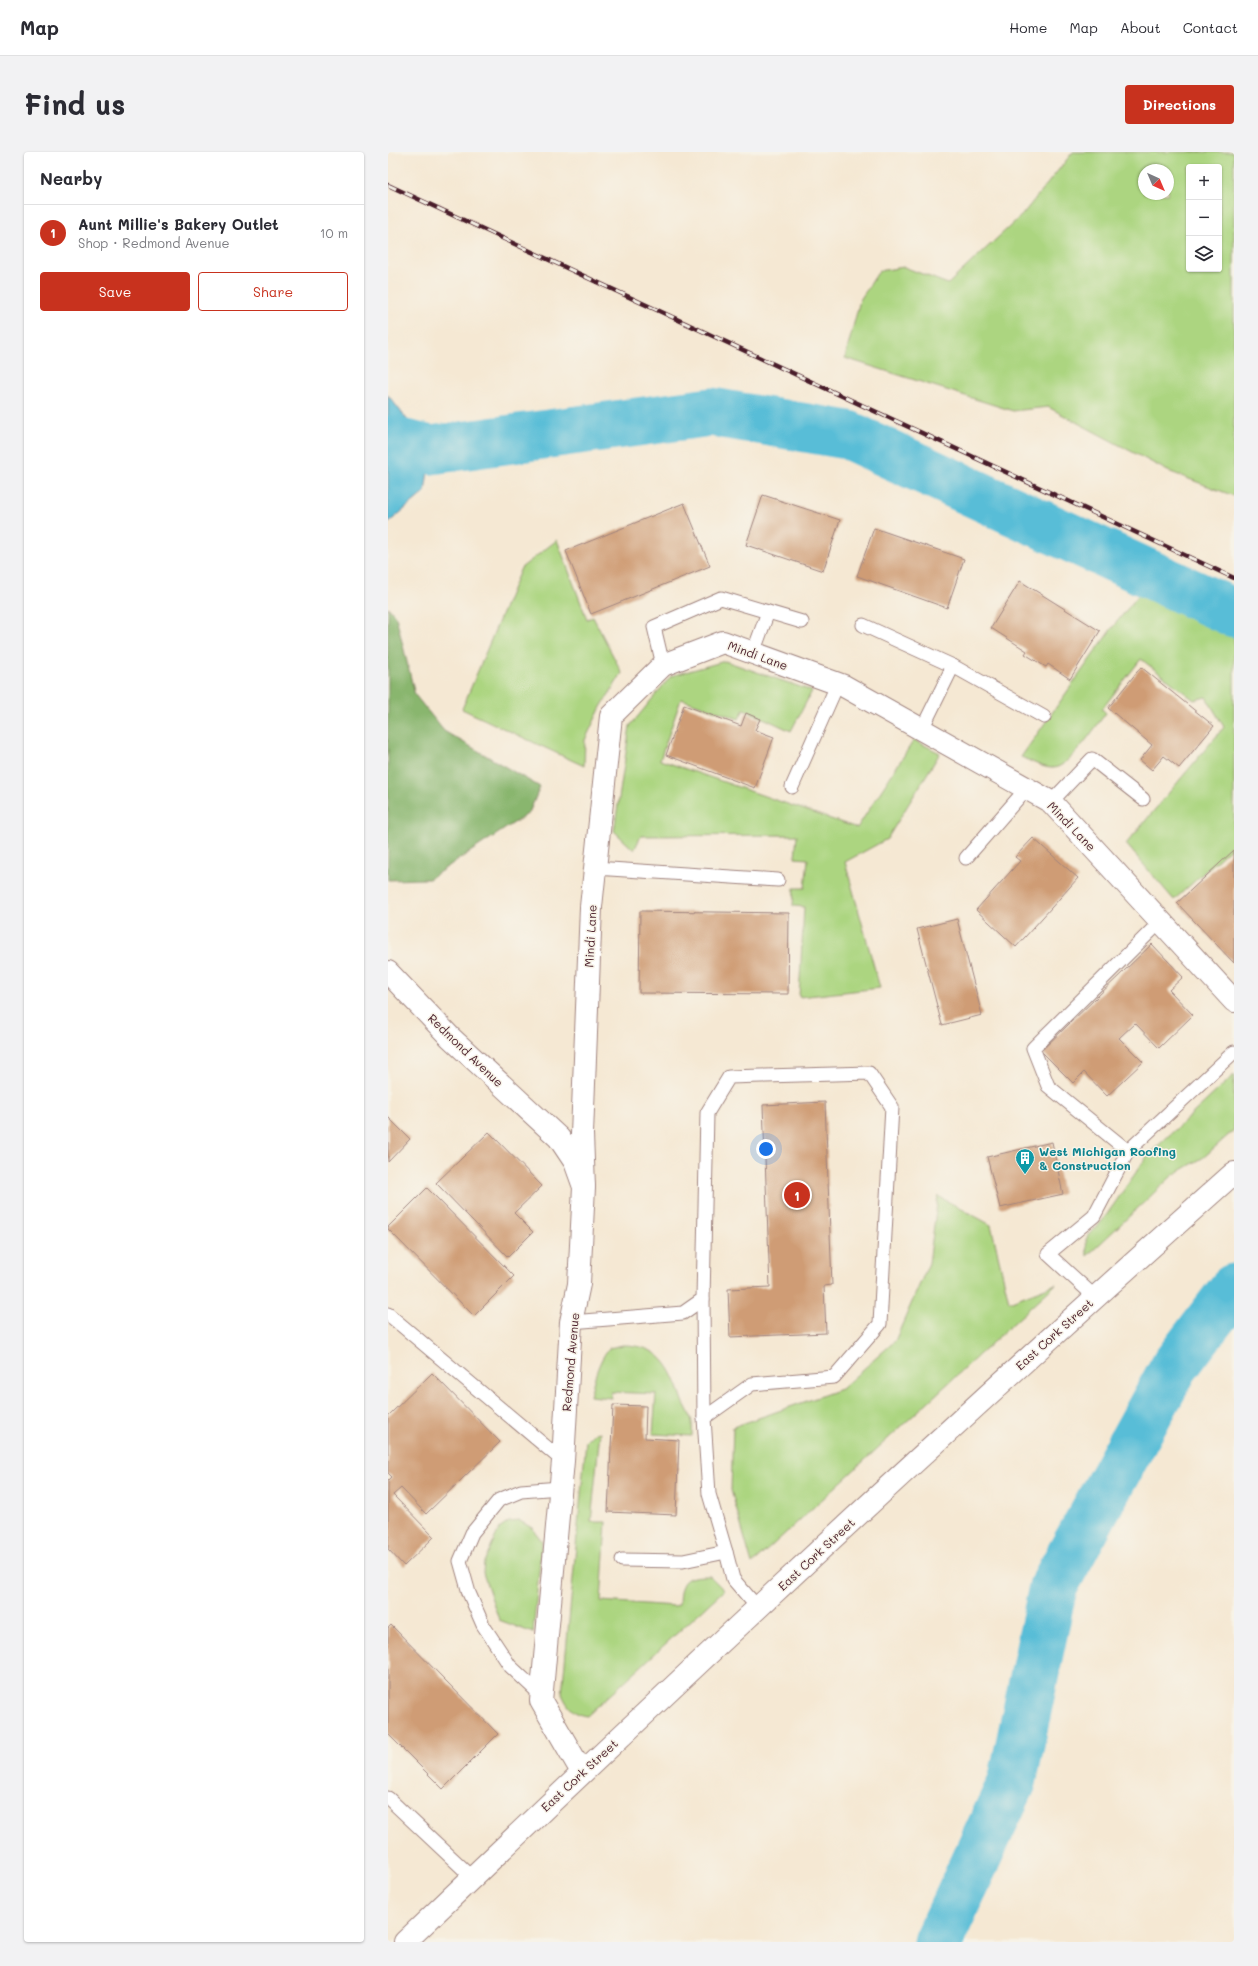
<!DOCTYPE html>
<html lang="en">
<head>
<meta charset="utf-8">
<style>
	:root { --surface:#fff; --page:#f2f2f3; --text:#2b2b33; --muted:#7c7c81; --line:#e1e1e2; --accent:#c8321e }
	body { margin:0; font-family:Mali,sans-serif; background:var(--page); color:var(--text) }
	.controls { position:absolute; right:12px; top:12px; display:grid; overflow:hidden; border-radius:4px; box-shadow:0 1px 3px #0004 }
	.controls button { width:36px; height:36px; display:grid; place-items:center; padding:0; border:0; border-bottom:1px solid var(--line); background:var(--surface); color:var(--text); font:20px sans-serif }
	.compass { position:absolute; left:750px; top:12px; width:36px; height:36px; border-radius:50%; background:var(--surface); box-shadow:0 1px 3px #0004; rotate:136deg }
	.you { position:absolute; left:378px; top:997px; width:14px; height:14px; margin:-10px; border:3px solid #fff; border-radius:50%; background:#1a73e8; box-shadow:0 0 0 6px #1a73e833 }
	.badge { display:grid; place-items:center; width:26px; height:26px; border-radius:50%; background:var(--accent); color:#fff; font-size:13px; font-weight:700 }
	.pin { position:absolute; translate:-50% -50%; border:2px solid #fff; box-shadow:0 1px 4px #0006 }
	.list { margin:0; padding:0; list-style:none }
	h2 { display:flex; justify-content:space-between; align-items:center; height:52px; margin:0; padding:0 16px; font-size:17px }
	h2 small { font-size:13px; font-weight:400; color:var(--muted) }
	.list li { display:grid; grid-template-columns:26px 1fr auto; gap:12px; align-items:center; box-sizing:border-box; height:56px; padding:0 16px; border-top:1px solid var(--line) }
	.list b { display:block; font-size:15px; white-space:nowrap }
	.list p { margin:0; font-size:13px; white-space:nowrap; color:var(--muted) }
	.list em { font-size:13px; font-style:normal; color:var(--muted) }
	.actions { display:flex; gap:8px; padding:12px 16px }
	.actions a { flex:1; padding:9px 0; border:1px solid var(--accent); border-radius:4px; text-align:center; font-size:14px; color:var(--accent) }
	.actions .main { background:var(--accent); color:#fff }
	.icon { flex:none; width:22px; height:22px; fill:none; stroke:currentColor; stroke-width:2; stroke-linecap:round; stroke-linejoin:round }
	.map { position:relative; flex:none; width:846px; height:1790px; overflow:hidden; border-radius:4px }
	header { display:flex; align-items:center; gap:24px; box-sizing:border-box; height:56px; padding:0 20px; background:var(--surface); border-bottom:1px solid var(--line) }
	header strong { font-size:19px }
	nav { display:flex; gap:22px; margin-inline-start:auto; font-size:14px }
	.intro { display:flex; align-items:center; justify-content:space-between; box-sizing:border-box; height:96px; padding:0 24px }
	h1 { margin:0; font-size:28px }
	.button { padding:10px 18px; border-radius:4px; background:var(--accent); color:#fff; font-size:14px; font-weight:700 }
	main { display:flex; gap:24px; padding:0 24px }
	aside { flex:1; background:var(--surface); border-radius:4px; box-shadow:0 1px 3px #0004 }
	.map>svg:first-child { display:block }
	.green { fill:#acd580; stroke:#7b7a56; fill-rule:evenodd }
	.forest { fill:#89b66e; stroke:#6a6a4c }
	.water { fill:#58bdd7; stroke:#516e81 }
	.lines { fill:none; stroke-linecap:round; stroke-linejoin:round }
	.river { stroke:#58bdd7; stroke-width:49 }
	.building { fill:#cf9c74 }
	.lane-casing { stroke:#a0847f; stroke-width:15 }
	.street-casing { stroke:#a0847f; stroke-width:24 }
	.secondary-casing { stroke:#a0847f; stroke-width:24 }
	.lane { stroke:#fff; stroke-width:13 }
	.street { stroke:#fff; stroke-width:22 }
	.secondary { stroke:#fff; stroke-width:22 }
	.rail-casing { stroke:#4a1f2b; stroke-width:4.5 }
	.rail { stroke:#f7f3e8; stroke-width:3; stroke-dasharray:9; stroke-linecap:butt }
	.labels { text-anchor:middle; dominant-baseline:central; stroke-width:3; stroke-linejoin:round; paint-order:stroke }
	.street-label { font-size:12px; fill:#4a1f2b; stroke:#f7f3e8 }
	.culture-label { font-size:12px; font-weight:bold; fill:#0d838f; stroke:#f7f3e8; text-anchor:start }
</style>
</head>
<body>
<header>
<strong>Map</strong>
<nav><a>Home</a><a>Map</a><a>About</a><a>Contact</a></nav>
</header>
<div class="intro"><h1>Find us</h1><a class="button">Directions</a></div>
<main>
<aside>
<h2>Nearby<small></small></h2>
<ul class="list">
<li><span class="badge">1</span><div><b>Aunt Millie's Bakery Outlet</b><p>Shop · Redmond Avenue</p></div><em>10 m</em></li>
</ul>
<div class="actions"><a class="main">Save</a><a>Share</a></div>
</aside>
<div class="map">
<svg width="846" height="1790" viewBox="0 0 846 1790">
	<rect width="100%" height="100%" fill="#f7f3e8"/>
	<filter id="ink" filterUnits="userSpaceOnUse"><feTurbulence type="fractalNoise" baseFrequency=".025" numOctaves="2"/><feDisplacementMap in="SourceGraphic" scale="8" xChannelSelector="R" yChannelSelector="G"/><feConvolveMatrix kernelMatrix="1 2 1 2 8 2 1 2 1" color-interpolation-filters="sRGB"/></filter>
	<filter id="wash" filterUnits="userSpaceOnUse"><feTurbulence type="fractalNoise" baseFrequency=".012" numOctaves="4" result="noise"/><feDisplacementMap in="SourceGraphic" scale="16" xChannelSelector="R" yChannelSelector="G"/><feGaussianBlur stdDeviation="0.9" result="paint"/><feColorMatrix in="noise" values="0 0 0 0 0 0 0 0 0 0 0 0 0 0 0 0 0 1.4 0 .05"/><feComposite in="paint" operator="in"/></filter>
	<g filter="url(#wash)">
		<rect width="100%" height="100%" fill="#f5e8d3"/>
		<g class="green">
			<path d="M 685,0 L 846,0 L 846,344 L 780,319 L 660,255 L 625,259 L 457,206 L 472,148 L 491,119 L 516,115 L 560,132 L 634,63 ZM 801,15 L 831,15 L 831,117 L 801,117 ZM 756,18 L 780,18 L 780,42 L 756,42 Z"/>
			<polygon points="169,388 199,467 205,465 234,521 213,555 197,588 196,614 74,557 133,416"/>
			<path d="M 757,435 L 846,477 L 846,693 L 786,748 L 738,692 L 836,575 L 818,545 L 806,548 L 753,507 L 714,557 L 718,561 C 708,574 681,616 665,616 C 654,616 643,609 633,605 L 724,476 Z"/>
			<polygon points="337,509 424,539 403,579 356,557 351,567 293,547 272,608 469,676 526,588 552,601 499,687 457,710 492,836 411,845 416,755 405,754 406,736 417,736 420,707 407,706 409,683 253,684 246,698 226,679 242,574 283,524"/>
			<polygon points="846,923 846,978 816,1005 785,1023 699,1104 698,1087 715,1068 760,1003"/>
			<polygon points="550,1044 603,1073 621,1150 668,1132 364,1412 343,1338 345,1275 453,1237 507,1189 541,1111"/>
			<path d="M 235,1193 C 272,1193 283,1214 294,1246 C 296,1253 301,1259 303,1266 C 305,1271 304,1279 304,1284 L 265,1282 L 268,1242 L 223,1240 L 223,1246 L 202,1244 C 206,1227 210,1210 221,1196 Z"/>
			<path d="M 212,1280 L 203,1370 L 218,1370 L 213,1449 L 287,1454 L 291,1452 C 292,1427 297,1424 322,1424 L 336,1438 L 199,1564 C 186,1563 179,1554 174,1542 L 198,1289 L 206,1281 Z"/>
			<polygon points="132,1369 144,1376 154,1389 145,1481 111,1468 95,1421 96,1410 111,1377 121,1370"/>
		</g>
		<polygon class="forest" points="0,455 8,465 27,543 56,579 152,635 141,661 41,727 0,728"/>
		<polygon class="water" points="0,243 43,298 37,340 0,371"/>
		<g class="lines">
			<g class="river">
				<polyline points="0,288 43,298 323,260 460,283 846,461"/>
				<polyline points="550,1790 624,1630 665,1435 786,1215 846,1136"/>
			</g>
		</g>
		<g id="blocks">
			<g class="building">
				<polygon points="375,343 452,368 435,419 358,393"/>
				<polygon points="296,351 322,414 203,462 178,399"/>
				<polygon points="486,376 576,407 559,456 469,424"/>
				<polygon points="632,429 712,479 682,527 660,512 658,515 637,502 639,499 603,476"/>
				<polygon points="753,515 826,574 791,616 776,604 764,618 752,608 764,593 720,556"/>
				<polygon points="296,553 353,574 358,561 372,567 367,578 386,585 367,636 278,603"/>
				<polygon points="645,686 690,726 628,795 588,758 632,709 627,705"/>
				<polygon points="846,698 846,811 789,751"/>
				<polygon points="252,759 401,761 400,842 251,841"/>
				<polygon points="569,767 594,863 554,873 529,777"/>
				<polygon points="764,792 795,825 781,838 805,863 771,896 747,871 731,886 755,910 719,944 696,920 685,931 653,899"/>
				<polygon points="437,950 444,1133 436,1134 438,1181 342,1185 340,1137 382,1135 375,953"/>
				<polygon points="0,965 22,987 0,1010"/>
				<polygon points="101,980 154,1034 126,1061 145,1080 120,1105 48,1031"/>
				<polygon points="664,990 675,1042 612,1056 599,1005"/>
				<polygon points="39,1036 126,1124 86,1164 0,1077 0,1075"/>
				<polygon points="44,1221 112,1290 38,1362 13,1336 5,1343 46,1385 16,1414 0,1397 0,1387 2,1385 0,1382 0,1329 4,1325 0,1321 0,1264"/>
				<polygon points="225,1253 258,1254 257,1286 291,1288 288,1363 220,1360"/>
				<polygon points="3,1473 110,1582 55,1637 0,1582 0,1476"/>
			</g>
		</g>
	</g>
	<g filter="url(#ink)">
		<use href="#blocks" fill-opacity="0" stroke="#a0847f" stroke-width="1"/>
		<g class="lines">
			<g class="lane-casing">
				<g id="lane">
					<polyline points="475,473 565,514 656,565"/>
					<polyline points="365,501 380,460"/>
					<polyline points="275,513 266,475 333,446 414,470"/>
					<polyline points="534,577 565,514"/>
					<polyline points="404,635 450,531"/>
					<polyline points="663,650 704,607 755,647"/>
					<polyline points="578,706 639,636"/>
					<polyline points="207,716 390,728"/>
					<polyline points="740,999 660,934 645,896 773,769"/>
					<polyline points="707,1145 660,1102 706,1064 740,999 846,900"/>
					<polyline points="315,1147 316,1266"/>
					<polyline points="0,1162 175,1309"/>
					<polyline points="183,1170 295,1161 315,1147 319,961 341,925 481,921 504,955 492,1172 446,1225 364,1232 316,1266 321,1342 338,1400 345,1427 370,1456"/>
					<polyline points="234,1408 295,1409 338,1400"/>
					<polyline points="153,1543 122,1514 95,1473 81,1441 72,1409 84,1381 111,1348 133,1339 172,1336"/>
					<polyline points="0,1646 84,1725"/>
				</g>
			</g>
			<g class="street-casing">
				<g id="street">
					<polyline points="0,820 62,885 171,986 187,1010 196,1035 191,1132 183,1170 175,1309 153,1549 194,1620"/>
					<polyline points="196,1035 194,982 203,755 223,564 275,513 335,490 456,534 663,650 846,849"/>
				</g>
			</g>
			<g class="secondary-casing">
				<path id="secondary" d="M 17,1790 C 289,1529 564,1272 846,1021"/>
			</g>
			<use href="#lane" class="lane"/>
			<use href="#street" class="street"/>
			<use href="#secondary" class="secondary"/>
			<g class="rail-casing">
				<polyline id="rail" points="0,33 846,426"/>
			</g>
			<use href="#rail" class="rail"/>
		</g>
	</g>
	<defs>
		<g id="building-pin" transform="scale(1)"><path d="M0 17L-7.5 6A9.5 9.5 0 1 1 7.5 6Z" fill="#0f9aa8" stroke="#f7f3e8"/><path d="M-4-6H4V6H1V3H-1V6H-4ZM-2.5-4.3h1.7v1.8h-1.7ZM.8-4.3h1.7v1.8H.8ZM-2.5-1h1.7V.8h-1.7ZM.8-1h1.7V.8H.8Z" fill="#fff"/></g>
	</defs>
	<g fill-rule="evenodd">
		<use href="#building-pin" x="637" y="1006"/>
	</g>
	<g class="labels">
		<g class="street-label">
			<text transform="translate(370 503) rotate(20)">Mindi Lane</text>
			<text transform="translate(684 674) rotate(46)">Mindi Lane</text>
			<text transform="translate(202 784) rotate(-87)">Mindi Lane</text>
			<text transform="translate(78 898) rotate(44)">Redmond Avenue</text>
			<text transform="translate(666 1182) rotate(-42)">East Cork Street</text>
			<text transform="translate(182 1210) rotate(-85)">Redmond Avenue</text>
			<text transform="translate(428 1402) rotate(-43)">East Cork Street</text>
			<text transform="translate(191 1623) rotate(-43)">East Cork Street</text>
		</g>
		<g class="culture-label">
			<text x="651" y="999">West Michigan Roofing<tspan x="651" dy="14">&amp; Construction</tspan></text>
		</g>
	</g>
</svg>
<div class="controls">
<button>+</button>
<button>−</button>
<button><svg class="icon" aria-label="layers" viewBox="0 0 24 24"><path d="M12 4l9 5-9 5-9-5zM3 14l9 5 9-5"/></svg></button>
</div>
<svg class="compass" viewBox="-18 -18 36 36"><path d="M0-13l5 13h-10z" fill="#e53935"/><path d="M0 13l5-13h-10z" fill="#7c7c81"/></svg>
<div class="you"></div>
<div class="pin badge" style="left:409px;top:1043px">1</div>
</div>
</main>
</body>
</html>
